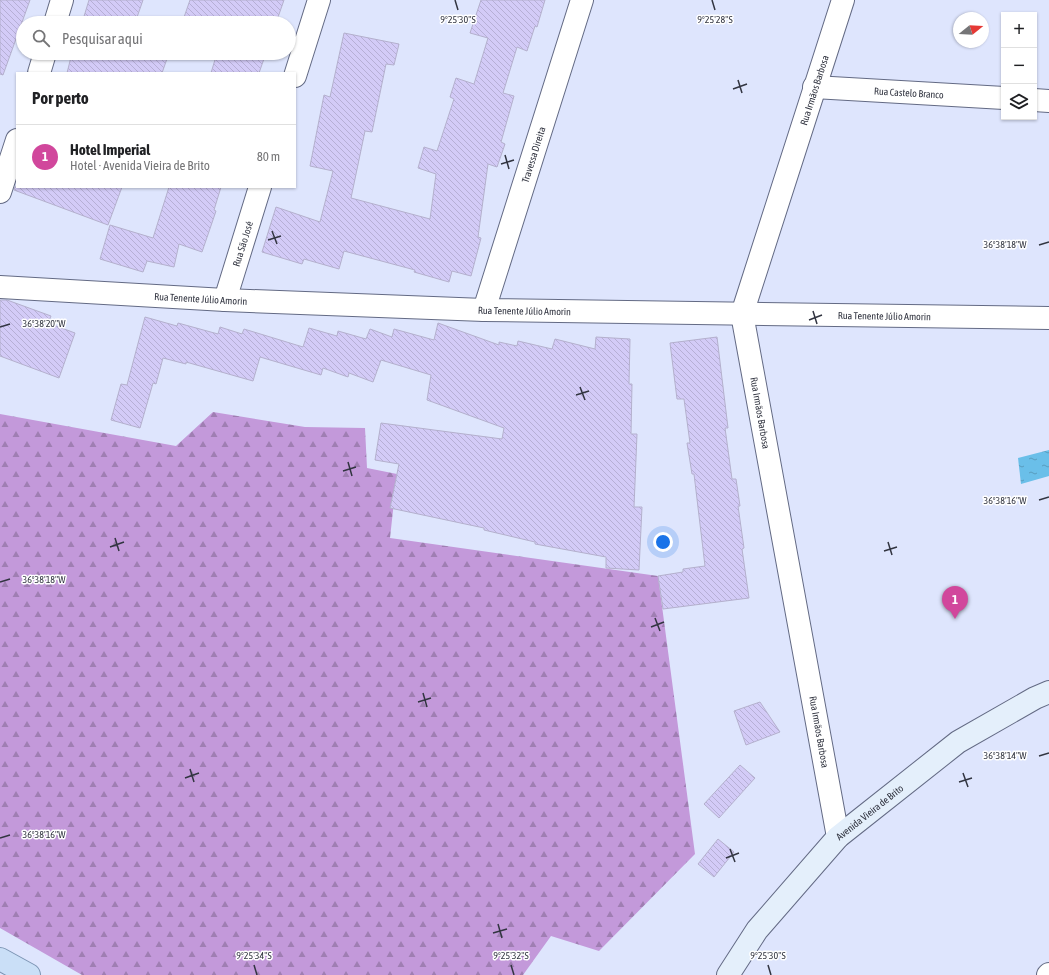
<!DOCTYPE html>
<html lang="pt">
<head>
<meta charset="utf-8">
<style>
	:root { --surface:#fff; --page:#f6f6f6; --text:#202124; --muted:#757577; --line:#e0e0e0; --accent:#0b8043 }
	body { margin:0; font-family:"Asap Condensed",sans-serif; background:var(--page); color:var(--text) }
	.controls { position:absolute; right:12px; top:12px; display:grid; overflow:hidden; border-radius:0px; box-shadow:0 1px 3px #0004 }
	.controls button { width:36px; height:36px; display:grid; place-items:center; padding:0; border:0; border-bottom:1px solid var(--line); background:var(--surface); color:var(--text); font:20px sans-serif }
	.compass { position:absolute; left:953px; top:12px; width:36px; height:36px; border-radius:50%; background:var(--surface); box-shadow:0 1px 3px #0004; rotate:72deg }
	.you { position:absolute; left:663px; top:542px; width:14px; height:14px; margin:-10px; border:3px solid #fff; border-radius:50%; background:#1a73e8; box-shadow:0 0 0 6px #1a73e833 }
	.badge { display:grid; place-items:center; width:26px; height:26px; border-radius:50%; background:var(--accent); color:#fff; font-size:13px; font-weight:700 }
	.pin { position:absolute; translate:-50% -33px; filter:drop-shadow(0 1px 2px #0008) }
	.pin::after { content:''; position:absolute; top:21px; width:14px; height:12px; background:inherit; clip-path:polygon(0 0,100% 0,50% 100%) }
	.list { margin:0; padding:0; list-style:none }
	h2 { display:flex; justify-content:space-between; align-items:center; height:52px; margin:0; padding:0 16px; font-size:17px }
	h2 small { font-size:13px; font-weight:400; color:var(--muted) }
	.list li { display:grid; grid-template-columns:26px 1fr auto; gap:12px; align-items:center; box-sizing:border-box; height:64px; padding:0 16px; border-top:1px solid var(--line) }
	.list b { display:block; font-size:15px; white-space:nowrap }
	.list p { margin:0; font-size:13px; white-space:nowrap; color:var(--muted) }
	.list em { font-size:13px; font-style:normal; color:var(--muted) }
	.icon { flex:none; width:22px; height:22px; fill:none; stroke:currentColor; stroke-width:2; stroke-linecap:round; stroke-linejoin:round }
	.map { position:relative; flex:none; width:1049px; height:975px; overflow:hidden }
	.search { position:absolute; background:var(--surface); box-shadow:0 1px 3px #0004; left:16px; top:16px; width:280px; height:44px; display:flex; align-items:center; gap:10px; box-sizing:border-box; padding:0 14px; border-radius:22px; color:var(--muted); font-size:15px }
	.panel { position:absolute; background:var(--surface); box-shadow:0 1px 3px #0004; left:16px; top:72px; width:280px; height:116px; border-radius:0px }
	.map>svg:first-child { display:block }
	.forest { fill:url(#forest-firs) }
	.water { fill:url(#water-ripples) }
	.building { fill:url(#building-back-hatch); stroke:#b4b0cd }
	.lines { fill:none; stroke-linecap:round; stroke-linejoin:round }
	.minor-casing { stroke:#636a84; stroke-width:24 }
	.secondary-casing { stroke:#636a84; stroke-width:24 }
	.primary-casing { stroke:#7d95b4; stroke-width:24 }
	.minor { stroke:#fff; stroke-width:22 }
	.secondary { stroke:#e4effb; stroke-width:22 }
	.primary { stroke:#cadff7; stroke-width:22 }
	.ticks { fill:none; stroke:#323541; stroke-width:1.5 }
	.labels { text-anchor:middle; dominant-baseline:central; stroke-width:3; stroke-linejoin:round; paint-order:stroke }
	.street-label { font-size:10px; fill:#323541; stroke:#fff }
	.ticks-label { font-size:10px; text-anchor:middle; fill:#323541; stroke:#fff; stroke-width:3; stroke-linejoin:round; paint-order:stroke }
</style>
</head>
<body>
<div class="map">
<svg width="1049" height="975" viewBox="0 0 1049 975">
	<defs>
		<pattern id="forest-firs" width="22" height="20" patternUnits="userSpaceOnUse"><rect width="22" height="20" fill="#c399da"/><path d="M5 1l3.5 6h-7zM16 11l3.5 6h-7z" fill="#9f7eb2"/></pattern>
		<pattern id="water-ripples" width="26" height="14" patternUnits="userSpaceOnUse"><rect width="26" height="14" fill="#6abfe9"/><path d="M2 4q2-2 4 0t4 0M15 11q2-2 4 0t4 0" fill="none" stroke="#589cbe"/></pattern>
		<pattern id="building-back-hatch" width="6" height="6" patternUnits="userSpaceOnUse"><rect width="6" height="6" fill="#d3cbf7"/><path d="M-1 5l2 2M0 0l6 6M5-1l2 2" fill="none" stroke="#b6afd5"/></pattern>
	</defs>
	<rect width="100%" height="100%" fill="#dee5fd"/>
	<polygon class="forest" points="213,412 305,427 365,428 367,468 397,474 390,538 658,576 695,854 599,951 551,936 523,975 82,975 0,928 0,414 176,446"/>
	<polygon class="water" points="1049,450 1049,476 1021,484 1018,458"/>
	<g class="building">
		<polygon points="0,0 30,0 3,75 0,74"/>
		<polygon points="89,0 143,0 135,23 82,23"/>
		<polygon points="190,0 284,0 276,23 182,23"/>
		<polygon points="481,0 545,0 537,27 535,26 527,51 517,47 503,93 514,96 501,142 505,144 497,167 488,164 478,237 481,238 471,276 452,271 449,282 414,272 415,270 344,251 339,269 304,259 302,264 262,252 276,207 320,222 333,171 310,166 324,95 330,97 344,33 399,44 394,65 386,64 372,132 365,131 351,198 430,219 436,174 418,168 424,147 437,151 454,99 450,97 456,78 474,84 488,38 470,33"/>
		<polygon points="72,53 169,53 162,73 67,73"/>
		<polygon points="217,53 266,53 259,73 211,73"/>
		<polygon points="15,187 122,187 108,225 14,190"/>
		<polygon points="169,187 221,187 214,210 216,211 202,252 179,244 174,267 147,261 143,272 100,259 110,225 153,238"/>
		<polygon points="0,300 7,300 51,316 48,323 75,333 59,378 0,356"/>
		<polygon points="145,317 177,326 178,323 218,334 220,327 242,334 244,329 303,347 309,328 337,336 338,331 366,339 370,329 392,337 394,329 434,340 438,323 499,345 499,342 517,346 518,341 552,349 555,339 595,349 596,337 630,339 629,384 632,384 631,434 637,434 634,507 642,507 639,570 606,568 606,557 535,544 535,542 484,530 484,528 390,508 399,464 375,460 381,423 502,439 504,428 427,400 431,375 381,360 373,382 349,373 348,377 323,368 321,375 260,357 253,381 186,362 186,364 163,358 156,384 153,383 140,428 111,420 121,384 127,385"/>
		<polygon points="717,337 728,428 725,428 732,479 736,479 740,506 738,506 744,548 742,549 749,598 663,609 658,576 683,572 683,569 705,566 694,474 692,474 687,443 690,443 684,399 677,399 670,343"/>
		<polygon points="760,702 780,732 746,745 734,711"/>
		<polygon points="740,765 755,778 719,818 704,804"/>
		<polygon points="718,839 734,852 714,877 698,864"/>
	</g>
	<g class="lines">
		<g class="minor-casing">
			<g id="minor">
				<polyline points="55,23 62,0"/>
				<polyline points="39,73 45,53"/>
				<polyline points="295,76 319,0"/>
				<path id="s1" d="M 814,87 L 1004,98"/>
				<polyline points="1034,100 1049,101"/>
				<polyline points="0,192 17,140"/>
				<path id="s2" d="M 0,287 L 225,300 L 484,310 L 1049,318"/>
				<path id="s3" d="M 225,300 L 260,187"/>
				<path id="s4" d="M 484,310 L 582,0"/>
				<path id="s5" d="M 838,837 L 742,314 L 843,0"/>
				<polyline points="1048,975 1049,974"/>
			</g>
		</g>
		<g class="secondary-casing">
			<g id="secondary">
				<path id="s6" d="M 728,975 L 757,930 L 838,837 L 958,742 L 1035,698 L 1049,692"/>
			</g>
		</g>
		<g class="primary-casing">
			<polyline id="primary" points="0,959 29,975"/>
		</g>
		<use href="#minor" class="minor"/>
		<use href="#secondary" class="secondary"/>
		<use href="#primary" class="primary"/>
	</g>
	<path class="ticks" d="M 455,0 L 458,10M 712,0 L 715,10M 738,80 L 742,93M 733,89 L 747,84M 505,155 L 509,169M 501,164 L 514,160M 272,231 L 277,244M 268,240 L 281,236M 1039,245 L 1049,242M 813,311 L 817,324M 809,320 L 822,315M 0,327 L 10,324M 580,387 L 585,400M 576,395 L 589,391M 348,462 L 352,476M 343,471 L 356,467M 1039,500 L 1049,497M 115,538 L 119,551M 888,542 L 892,555M 110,547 L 124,542M 884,551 L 897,547M 0,582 L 10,579M 655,618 L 660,631M 651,627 L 664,622M 423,693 L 427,707M 418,702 L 431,698M 1039,756 L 1049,753M 190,769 L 194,782M 963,773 L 968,787M 185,778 L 199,773M 959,782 L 972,778M 0,838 L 10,835M 730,849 L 735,862M 726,858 L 739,853M 498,924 L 502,938M 493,933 L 507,929M 254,965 L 257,975M 511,965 L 514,975M 768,965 L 771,975"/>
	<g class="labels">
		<g class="street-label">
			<text stroke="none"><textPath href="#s5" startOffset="767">Rua Irmãos Barbosa</textPath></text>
			<text stroke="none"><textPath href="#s1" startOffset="95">Rua Castelo Branco</textPath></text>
			<text stroke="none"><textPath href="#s4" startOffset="163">Travessa Direita</textPath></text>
			<text stroke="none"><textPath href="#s3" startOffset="59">Rua São José</textPath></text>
			<text stroke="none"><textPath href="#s2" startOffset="201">Rua Tenente Júlio Amorin</textPath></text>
			<text stroke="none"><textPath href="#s2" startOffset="525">Rua Tenente Júlio Amorin</textPath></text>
			<text stroke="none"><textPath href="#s2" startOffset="885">Rua Tenente Júlio Amorin</textPath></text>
			<text transform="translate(760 413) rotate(80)">Rua Irmãos Barbosa</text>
			<text transform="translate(819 732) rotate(80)">Rua Irmãos Barbosa</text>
			<text stroke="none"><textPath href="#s6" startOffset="217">Avenida Vieira de Brito</textPath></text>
		</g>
	</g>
	<g class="ticks-label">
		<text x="458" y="23">9°25'30"S</text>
		<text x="715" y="23">9°25'28"S</text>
		<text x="1005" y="248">36°38'18"W</text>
		<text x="44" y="327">36°38'20"W</text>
		<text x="1005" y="504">36°38'16"W</text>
		<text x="44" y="583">36°38'18"W</text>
		<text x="1005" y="759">36°38'14"W</text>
		<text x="44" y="838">36°38'16"W</text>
		<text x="254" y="959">9°25'34"S</text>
		<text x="511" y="959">9°25'32"S</text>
		<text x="768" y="959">9°25'30"S</text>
	</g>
</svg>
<div class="controls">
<button>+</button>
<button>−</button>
<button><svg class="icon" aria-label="layers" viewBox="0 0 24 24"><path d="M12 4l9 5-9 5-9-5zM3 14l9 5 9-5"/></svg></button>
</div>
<svg class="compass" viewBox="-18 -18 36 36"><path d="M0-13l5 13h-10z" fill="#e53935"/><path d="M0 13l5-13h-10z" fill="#757577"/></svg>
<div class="you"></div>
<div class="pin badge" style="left:955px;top:619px;background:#d1479c">1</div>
<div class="search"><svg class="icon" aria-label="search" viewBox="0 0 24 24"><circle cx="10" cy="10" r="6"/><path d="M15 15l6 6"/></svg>Pesquisar aqui</div>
<section class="panel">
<h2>Por perto<small></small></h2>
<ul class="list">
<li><span class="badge" style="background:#d1479c">1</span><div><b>Hotel Imperial</b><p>Hotel · Avenida Vieira de Brito</p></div><em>80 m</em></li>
</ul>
</section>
</div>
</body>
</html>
